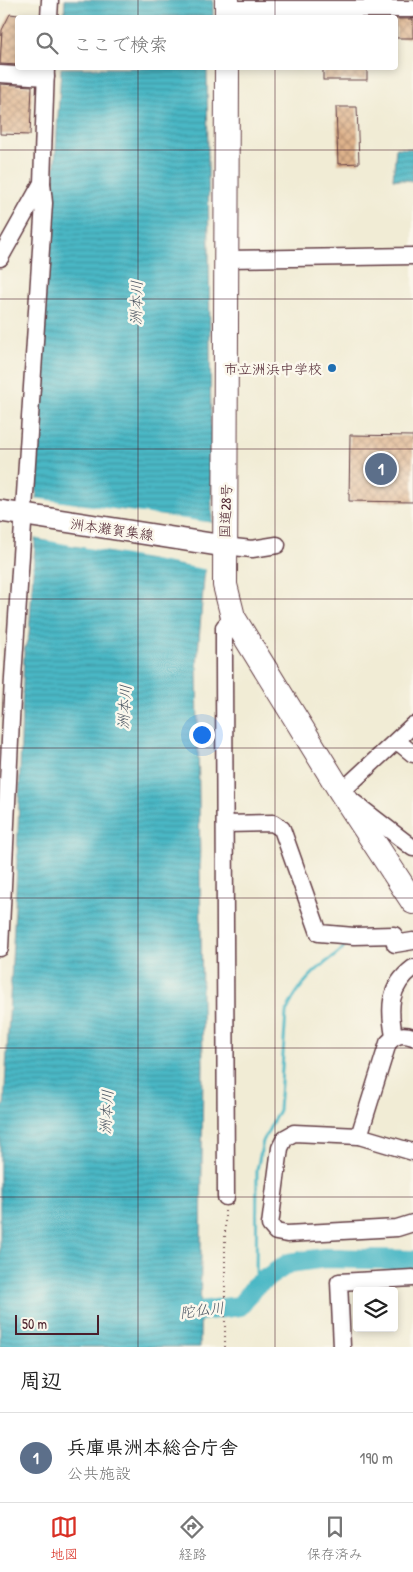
<!DOCTYPE html>
<html lang="ja">
<head>
<meta charset="utf-8">
<style>
	:root { --surface:#fff; --page:#f6f6f6; --text:#222; --muted:#767676; --line:#e0e0e0; --accent:#d93025 }
	body { margin:0; font-family:"Patrick Hand","Klee One",sans-serif; background:var(--page); color:var(--text) }
	.controls { position:absolute; right:15px; bottom:15px; display:grid; overflow:hidden; border-radius:5px; box-shadow:0 2px 8px #0003 }
	.controls button { width:45px; height:45px; display:grid; place-items:center; padding:0; border:0; border-bottom:1px solid var(--line); background:var(--surface); color:var(--text); font:25px sans-serif }
	.scale { position:absolute; left:15px; bottom:12px; width:84px; box-sizing:border-box; padding-left:5px; border:2px solid #4a1f2b; border-top:0; font-size:14px; line-height:18px; white-space:nowrap; color:#4a1f2b; -webkit-text-stroke:4px #fbf7ec; paint-order:stroke }
	.you { position:absolute; left:201px; top:734px; width:18px; height:18px; margin:-12px; border:4px solid #fff; border-radius:50%; background:#1a73e8; box-shadow:0 0 0 8px #1a73e833 }
	.badge { display:grid; place-items:center; width:32px; height:32px; border-radius:50%; background:var(--accent); color:#fff; font-size:16px; font-weight:700 }
	.pin { position:absolute; translate:-50% -50%; border:2px solid #fff; box-shadow:0 1px 5px #0006 }
	.list { margin:0; padding:0; list-style:none }
	h2 { display:flex; justify-content:space-between; align-items:center; height:65px; margin:0; padding:0 20px; font-size:21px }
	h2 small { font-size:16px; font-weight:400; color:var(--muted) }
	.list li { display:grid; grid-template-columns:32px 1fr auto; gap:15px; align-items:center; box-sizing:border-box; height:90px; padding:0 20px; border-top:1px solid var(--line) }
	.list b { display:block; font-size:19px; white-space:nowrap }
	.list p { margin:0; font-size:16px; white-space:nowrap; color:var(--muted) }
	.list em { font-size:16px; font-style:normal; color:var(--muted) }
	.icon { flex:none; width:28px; height:28px; fill:none; stroke:currentColor; stroke-width:2; stroke-linecap:round; stroke-linejoin:round }
	.map { position:relative; flex:none; width:413px; height:1347px; overflow:hidden }
	.search { position:absolute; background:var(--surface); box-shadow:0 2px 8px #0003; left:15px; right:15px; top:15px; height:55px; display:flex; align-items:center; gap:12px; box-sizing:border-box; padding:0 18px; border-radius:5px; color:var(--muted); font-size:19px }
	.sheet { height:155px; background:var(--surface) }
	nav { display:flex; justify-content:space-around; align-items:center; box-sizing:border-box; height:70px; border-top:1px solid var(--line); background:var(--surface); font-size:14px; color:var(--muted) }
	nav a { display:grid; justify-items:center; gap:2px }
	nav .on { color:var(--accent) }
	.map>svg:first-child { display:block }
	.water { fill:url(#water-rules); stroke:#4a6b78 }
	.pier { fill:#f1ecd5 }
	.lines { fill:none; stroke-linecap:round; stroke-linejoin:round }
	.stream { stroke:#49b7c5; stroke-width:3 }
	.river { stroke:#49b7c5; stroke-width:20 }
	.building { fill:url(#building-cross-hatch) }
	.minor-casing { stroke:#633e44; stroke-width:19 }
	.major-casing { stroke:#633e44; stroke-width:24 }
	.highway-casing { stroke:#633e44; stroke-width:26 }
	.path { stroke:#633e44; stroke-width:2; stroke-dasharray:1 4; stroke-linecap:butt }
	.minor { stroke:#fff; stroke-width:16 }
	.major { stroke:#fff; stroke-width:21 }
	.highway { stroke:#fff; stroke-width:24 }
	.grid { fill:none; stroke:#4a1f2b; stroke-width:1; stroke-opacity:0.55 }
	.poi-dot { fill:#1f6fb2; stroke:#fbf7ec; stroke-width:2 }
	.labels { text-anchor:middle; dominant-baseline:central; stroke-width:5; stroke-linejoin:round; paint-order:stroke }
	.poi-label { font-size:14px; fill:#4a1f2b; stroke:#fbf7ec; text-anchor:end }
	.street-label { font-size:14px; fill:#4a1f2b; stroke:#fbf7ec }
	.water-label { font-size:15px; font-style:italic; fill:#4a5461; stroke:#fbf7ec }
</style>
</head>
<body>
<div class="map">
<svg width="413" height="1347" viewBox="0 0 413 1347">
	<defs>
		<pattern id="water-rules" width="6" height="5" patternUnits="userSpaceOnUse" patternTransform="scale(1.25)"><rect width="6" height="5" fill="#49b7c5"/><path d="M0 2.5h6" fill="none" stroke="#3f94a0"/></pattern>
		<pattern id="building-cross-hatch" width="8" height="8" patternUnits="userSpaceOnUse" patternTransform="scale(1.25)"><rect width="8" height="8" fill="#deb38c"/><path d="M0 0l8 8M0 8l8-8" fill="none" stroke="#b69173"/></pattern>
	</defs>
	<rect width="100%" height="100%" fill="#fbf7ec"/>
	<filter id="ink" filterUnits="userSpaceOnUse"><feTurbulence type="fractalNoise" baseFrequency=".02" numOctaves="2"/><feDisplacementMap in="SourceGraphic" scale="10" xChannelSelector="R" yChannelSelector="G"/><feConvolveMatrix kernelMatrix="1 2 1 2 8 2 1 2 1" color-interpolation-filters="sRGB"/></filter>
	<filter id="wash" filterUnits="userSpaceOnUse"><feTurbulence type="fractalNoise" baseFrequency=".0096" numOctaves="4" result="noise"/><feDisplacementMap in="SourceGraphic" scale="20" xChannelSelector="R" yChannelSelector="G"/><feGaussianBlur stdDeviation="1.12" result="paint"/><feColorMatrix in="noise" values="0 0 0 0 0 0 0 0 0 0 0 0 0 0 0 0 0 1.4 0 .05"/><feComposite in="paint" operator="in"/></filter>
	<g filter="url(#wash)">
		<rect width="100%" height="100%" fill="#f1ecd5"/>
		<g class="water">
			<polygon points="65,0 213,0 213,17 64,17"/>
			<polygon points="61,68 207,68 212,522 204,578 197,665 203,1064 200,1347 0,1347 0,1108 4,1106 16,889 24,650 29,635 36,527 38,368 52,211"/>
			<polygon points="396,148 413,149 413,181 393,179"/>
		</g>
		<polygon class="pier" points="34,498 214,523 208,570 33,538"/>
		<g class="lines">
			<path class="stream" d="M 256,1285 L 257,1170 L 263,1141 L 279,1110 L 286,1013 C 294,993 307,977 325,963 C 333,957 340,954 345,945"/>
			<polyline class="river" points="175,1314 240,1306 256,1285 289,1263 325,1258 413,1260"/>
		</g>
		<g id="blocks">
			<g class="building">
				<polygon points="10,14 18,15 18,65 0,64 2,30"/>
				<rect x="396" y="19" width="17" height="19"/>
				<rect x="323" y="68" width="44" height="12"/>
				<polygon points="0,84 32,86 30,135 0,134"/>
				<polygon points="336,107 357,107 359,163 338,164"/>
				<polygon points="350,435 413,436 413,502 349,501"/>
			</g>
		</g>
	</g>
	<g filter="url(#ink)">
		<use href="#blocks" fill-opacity="0" stroke="#633e44" stroke-width="1"/>
		<g class="lines">
			<g class="minor-casing">
				<g id="minor">
					<polyline points="227,9 413,9"/>
					<polyline points="49,18 50,0"/>
					<polyline points="0,74 46,77"/>
					<polyline points="0,258 42,183"/>
					<polyline points="226,259 413,256"/>
					<polyline points="224,546 252,549 277,545"/>
					<polyline points="397,741 413,754"/>
					<polyline points="341,792 413,725"/>
					<polyline points="352,801 413,848"/>
					<polyline points="225,824 273,823 282,829 319,933 354,936 394,935 395,944 413,941"/>
					<polyline points="0,948 13,678 44,203 42,183 46,68"/>
					<path d="M 394,1036 C 389,1009 388,987 413,968"/>
					<path d="M 359,1136 L 388,1043 C 395,1035 402,1033 413,1037"/>
					<polyline points="413,1152 359,1136 294,1133 285,1138 280,1148 270,1225 276,1232 287,1234 397,1228 413,1223"/>
					<polyline points="226,1197 224,663 224,627 233,617"/>
					<polyline points="342,1347 339,1282 413,1278"/>
				</g>
			</g>
			<g class="major-casing">
				<polyline id="major" points="0,511 224,546"/>
			</g>
			<g class="highway-casing">
				<g id="highway">
					<polyline points="227,18 227,0"/>
					<polyline points="227,68 225,585 233,617 341,792 413,902"/>
				</g>
			</g>
			<polyline class="path" points="225,1347 225,1210"/>
			<use href="#minor" class="minor"/>
			<use href="#major" class="major"/>
			<use href="#highway" class="highway"/>
		</g>
	</g>
	<path class="grid" d="M 138,0 L 138,18M 275,0 L 275,18M 138,68 L 138,1347M 275,68 L 275,1347M 0,150 L 413,150M 0,299 L 413,299M 0,449 L 413,449M 0,599 L 413,599M 0,748 L 413,748M 0,898 L 413,898M 0,1048 L 413,1048M 0,1197 L 413,1197"/>
	<circle class="poi-dot" cx="332" cy="368" r="5"/>
	<g class="labels">
		<g class="poi-label">
			<text x="322" y="368">市立洲浜中学校</text>
		</g>
		<g class="street-label">
			<text transform="translate(225 511) rotate(-88)">国道28号</text>
			<text transform="translate(112 529) rotate(8)">洲本灘賀集線</text>
		</g>
		<g class="water-label">
			<text transform="translate(136 303) rotate(-89)">洲本川</text>
			<text transform="translate(124 707) rotate(-87)">洲本川</text>
			<text transform="translate(106 1112) rotate(-87)">洲本川</text>
			<text transform="translate(202 1310) rotate(-7)">陀仏川</text>
		</g>
	</g>
</svg>
<div class="controls">
<button><svg class="icon" aria-label="layers" viewBox="0 0 24 24"><path d="M12 4l9 5-9 5-9-5zM3 14l9 5 9-5"/></svg></button>
</div>
<div class="scale">50 m</div>
<div class="you"></div>
<div class="pin badge" style="left:381px;top:469px;background:#5c6f8a">1</div>
<div class="search"><svg class="icon" aria-label="search" viewBox="0 0 24 24"><circle cx="10" cy="10" r="6"/><path d="M15 15l6 6"/></svg>ここで検索</div>
</div>
<section class="sheet">
<h2>周辺<small></small></h2>
<ul class="list">
<li><span class="badge" style="background:#5c6f8a">1</span><div><b>兵庫県洲本総合庁舎</b><p>公共施設</p></div><em>190 m</em></li>
</ul>
</section>
<nav>
<a class="on"><svg class="icon" aria-label="map" viewBox="0 0 24 24"><path d="M3 6l6-2 6 2 6-2v14l-6 2-6-2-6 2zM9 4v14M15 6v14"/></svg>地図</a>
<a><svg class="icon" aria-label="directions" viewBox="0 0 24 24"><path d="M12 3l9 9-9 9-9-9zM9 14v-3h6M13 9l2 2-2 2"/></svg>経路</a>
<a><svg class="icon" aria-label="saved" viewBox="0 0 24 24"><path d="M7 4h10v16l-5-4-5 4z"/></svg>保存済み</a>
</nav>
</body>
</html>
